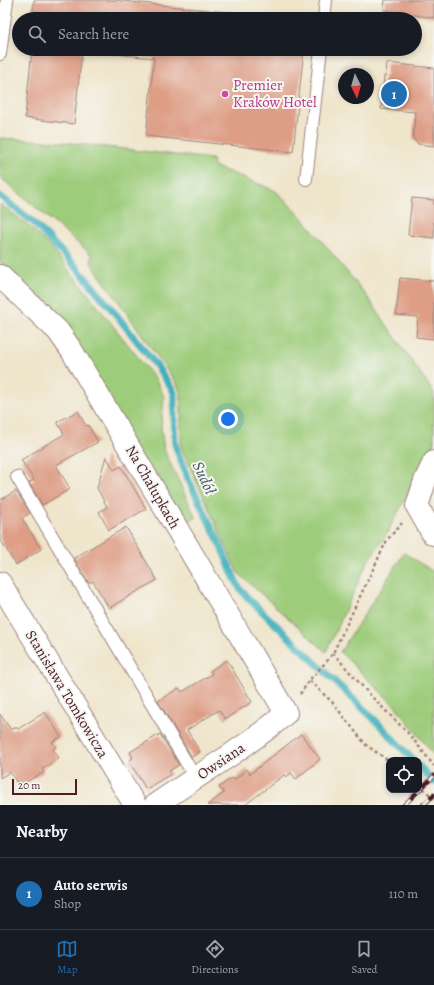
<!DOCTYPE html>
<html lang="en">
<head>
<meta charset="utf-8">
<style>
	:root { --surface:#171b24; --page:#242831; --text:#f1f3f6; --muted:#9ea1a6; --line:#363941; --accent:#1f6fb2 }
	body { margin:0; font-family:Alegreya,serif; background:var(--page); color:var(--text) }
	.controls { position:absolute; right:12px; bottom:12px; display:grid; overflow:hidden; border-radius:8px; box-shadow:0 2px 6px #0003 }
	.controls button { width:36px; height:36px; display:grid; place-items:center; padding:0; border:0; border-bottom:1px solid var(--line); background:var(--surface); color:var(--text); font:20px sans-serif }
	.compass { position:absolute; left:338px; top:68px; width:36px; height:36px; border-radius:50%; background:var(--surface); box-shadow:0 2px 6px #0003; rotate:175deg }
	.scale { position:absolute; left:12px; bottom:10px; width:65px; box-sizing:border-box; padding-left:4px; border:2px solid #4a1f2b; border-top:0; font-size:11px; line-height:14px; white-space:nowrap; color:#4a1f2b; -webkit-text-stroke:3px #f6f6f2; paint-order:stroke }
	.you { position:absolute; left:228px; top:419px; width:14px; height:14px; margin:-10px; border:3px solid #fff; border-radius:50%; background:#1a73e8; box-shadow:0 0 0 6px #1a73e833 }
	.badge { display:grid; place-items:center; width:26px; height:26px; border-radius:50%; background:var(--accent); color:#fff; font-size:13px; font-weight:700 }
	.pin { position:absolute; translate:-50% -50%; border:2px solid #fff; box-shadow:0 1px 4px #0006 }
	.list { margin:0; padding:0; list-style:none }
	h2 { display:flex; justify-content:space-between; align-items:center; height:52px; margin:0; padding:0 16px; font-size:17px }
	h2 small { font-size:13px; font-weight:400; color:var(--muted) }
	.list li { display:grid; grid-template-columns:26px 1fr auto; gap:12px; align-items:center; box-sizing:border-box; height:72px; padding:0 16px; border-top:1px solid var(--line) }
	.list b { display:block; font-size:15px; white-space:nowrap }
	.list p { margin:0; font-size:13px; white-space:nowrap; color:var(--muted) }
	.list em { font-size:13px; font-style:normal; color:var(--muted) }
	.icon { flex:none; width:22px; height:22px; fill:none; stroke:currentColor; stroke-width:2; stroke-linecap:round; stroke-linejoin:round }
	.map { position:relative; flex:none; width:434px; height:805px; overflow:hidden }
	.search { position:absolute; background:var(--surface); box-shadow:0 2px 6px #0003; left:12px; right:12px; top:12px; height:44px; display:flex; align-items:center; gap:10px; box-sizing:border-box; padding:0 14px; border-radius:22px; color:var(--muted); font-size:15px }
	.sheet { height:124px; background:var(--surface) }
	nav { display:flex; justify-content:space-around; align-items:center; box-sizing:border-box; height:56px; border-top:1px solid var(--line); background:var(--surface); font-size:11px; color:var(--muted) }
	nav a { display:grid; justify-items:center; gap:2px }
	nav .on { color:var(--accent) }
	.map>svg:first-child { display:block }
	.green { fill:#9dcc7a; stroke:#747652 }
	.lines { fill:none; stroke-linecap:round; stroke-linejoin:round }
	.stream { stroke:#40b0bc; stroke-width:7 }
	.building { fill:#de9e86 }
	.lane-casing { stroke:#9c827b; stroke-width:14 }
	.street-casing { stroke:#9c827b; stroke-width:24 }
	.path { stroke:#9c827b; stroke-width:2.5; stroke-dasharray:3 3; stroke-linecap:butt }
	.lane { stroke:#fff; stroke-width:12 }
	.street { stroke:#fff; stroke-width:22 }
	.rail-casing { stroke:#4a1f2b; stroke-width:4.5 }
	.rail { stroke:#f6f6f2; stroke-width:3; stroke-dasharray:9; stroke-linecap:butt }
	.hotel-dot { fill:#d1479c; stroke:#f6f6f2; stroke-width:1.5 }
	.labels { text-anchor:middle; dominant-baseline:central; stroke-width:4; stroke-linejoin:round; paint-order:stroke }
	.hotel-label { font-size:15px; fill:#b23c85; stroke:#f6f6f2; text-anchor:start }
	.street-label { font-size:15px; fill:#4a1f2b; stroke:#f6f6f2 }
	.water-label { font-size:16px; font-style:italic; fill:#465965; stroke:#f6f6f2 }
</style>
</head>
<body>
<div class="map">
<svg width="434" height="805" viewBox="0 0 434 805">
	<rect width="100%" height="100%" fill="#f6f6f2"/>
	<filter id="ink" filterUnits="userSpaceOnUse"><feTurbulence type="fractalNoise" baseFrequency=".025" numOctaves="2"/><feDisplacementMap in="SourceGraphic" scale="8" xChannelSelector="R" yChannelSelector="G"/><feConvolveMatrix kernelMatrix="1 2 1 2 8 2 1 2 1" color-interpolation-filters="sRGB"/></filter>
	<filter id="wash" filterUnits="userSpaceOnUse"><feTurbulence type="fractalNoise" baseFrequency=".012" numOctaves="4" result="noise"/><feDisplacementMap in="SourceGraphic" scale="16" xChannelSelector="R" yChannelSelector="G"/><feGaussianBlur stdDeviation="0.9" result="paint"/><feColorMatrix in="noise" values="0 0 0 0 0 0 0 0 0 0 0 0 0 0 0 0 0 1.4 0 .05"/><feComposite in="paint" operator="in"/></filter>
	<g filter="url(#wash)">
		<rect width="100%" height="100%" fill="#efe5cb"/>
		<g class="green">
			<polygon points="0,138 62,142 212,159 214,166 276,191 307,223 366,295 434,393 434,444 384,539 368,561 326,652 238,573 181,447 181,394 177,384 91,263 92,255 0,177"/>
			<polygon points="0,204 29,226 50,246 156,380 164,397 161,428 164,450 196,518 181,524 54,316 0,262"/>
			<polygon points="404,553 434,572 434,755 396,707 340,652"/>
		</g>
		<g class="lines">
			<g class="stream">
				<polyline points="0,196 33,222 77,268 110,307 156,365 174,392 174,422 175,444 180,459 188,479 219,542 234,577 240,589 249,599 374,719 413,760"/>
				<polyline points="419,766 434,782"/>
			</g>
		</g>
		<g id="blocks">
			<g class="building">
				<polygon points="34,0 113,0 291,19 32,19"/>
				<polygon points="385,0 434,0 434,18 384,10"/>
				<polygon points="32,49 304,49 293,152 146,136 154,58 82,51 74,124 25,118"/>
				<polygon points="387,63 434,68 434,146 418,144 413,138 415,112 381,109 384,76 386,76"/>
				<polygon points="412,198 434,200 434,238 408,235"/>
				<polygon points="400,278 434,281 434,339 416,337 418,317 396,315"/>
				<polygon points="78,411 86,426 88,425 98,442 56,465 70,489 42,505 29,483 34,480 21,460 64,434 57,422"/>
				<polygon points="106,456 114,470 121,466 146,509 109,530 99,512 107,507 97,488"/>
				<polygon points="16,491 30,513 22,518 41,549 16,565 0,539 0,500"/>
				<polygon points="126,527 157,580 109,608 93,581 89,583 74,558"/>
				<polygon points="227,660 252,702 225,719 219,710 187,730 200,752 192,757 158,701 179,688 182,692 212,674 210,671"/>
				<polygon points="45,712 61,737 52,742 56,747 53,749 59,758 42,769 44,772 19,786 10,772 0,778 0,714 11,730 16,727 18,729"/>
				<polygon points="160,734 179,765 169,771 171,774 146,789 129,761 133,758 130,752"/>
				<polygon points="301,734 320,759 296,779 291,773 286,777 284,775 245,805 207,805 224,793 219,787 232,778 234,780 247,769 250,774"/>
			</g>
		</g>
	</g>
	<g filter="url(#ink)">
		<use href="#blocks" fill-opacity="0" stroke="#9c827b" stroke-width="1"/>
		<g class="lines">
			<g class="lane-casing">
				<g id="lane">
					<polyline points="324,19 326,0"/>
					<polyline points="0,54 7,0"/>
					<polyline points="306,179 321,49"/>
					<polyline points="17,477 196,779"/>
				</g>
			</g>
			<g class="street-casing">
				<g id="street">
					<path d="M 0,276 L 58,331 L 72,351 L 286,713 C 269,729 250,741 232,754 C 206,771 180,788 155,805"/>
					<polyline points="433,534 417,506 425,481 434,462"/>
					<polyline points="0,583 135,805"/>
				</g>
			</g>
			<g class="path">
				<polyline points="333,653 370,695 410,735 434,766"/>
				<polyline points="310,681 332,702 366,745 389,761"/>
				<polyline points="300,694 312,677 328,660 333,653 387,540 402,523"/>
				<polyline points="419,784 434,799"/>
			</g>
			<use href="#lane" class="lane"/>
			<use href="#street" class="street"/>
			<g class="rail-casing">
				<g id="rail">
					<polyline points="404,805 434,776"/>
					<polyline points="423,805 434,795"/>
				</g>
			</g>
			<use href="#rail" class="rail"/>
		</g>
	</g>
	<circle class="hotel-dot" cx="225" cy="94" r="4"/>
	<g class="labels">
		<g class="hotel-label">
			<text x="233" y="85">Premier<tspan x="233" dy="17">Kraków Hotel</tspan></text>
		</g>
		<g class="street-label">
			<text transform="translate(153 487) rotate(60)">Na Chałupkach</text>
			<text transform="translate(67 694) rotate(59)">Stanisława Tomkowicza</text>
			<text transform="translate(221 761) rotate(-34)">Owsiana</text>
		</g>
		<g class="water-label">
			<text transform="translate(204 478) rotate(65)">Sudół</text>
		</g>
	</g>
</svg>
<div class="controls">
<button><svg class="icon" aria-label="locate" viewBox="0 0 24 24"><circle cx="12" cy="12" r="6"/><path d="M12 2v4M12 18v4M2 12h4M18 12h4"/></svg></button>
</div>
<svg class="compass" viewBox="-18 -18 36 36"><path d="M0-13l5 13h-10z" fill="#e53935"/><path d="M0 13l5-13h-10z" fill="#9ea1a6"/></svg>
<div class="scale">20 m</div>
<div class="you"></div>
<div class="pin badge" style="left:394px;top:94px">1</div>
<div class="search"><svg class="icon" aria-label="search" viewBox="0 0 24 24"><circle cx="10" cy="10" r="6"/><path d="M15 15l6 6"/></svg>Search here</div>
</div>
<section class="sheet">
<h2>Nearby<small></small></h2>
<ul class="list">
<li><span class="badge">1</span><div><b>Auto serwis</b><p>Shop</p></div><em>110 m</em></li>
</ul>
</section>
<nav>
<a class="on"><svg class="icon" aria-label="map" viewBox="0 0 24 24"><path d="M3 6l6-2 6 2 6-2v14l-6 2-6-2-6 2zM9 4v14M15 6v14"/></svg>Map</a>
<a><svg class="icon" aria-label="directions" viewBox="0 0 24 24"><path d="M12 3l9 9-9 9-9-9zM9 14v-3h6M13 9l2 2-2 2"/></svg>Directions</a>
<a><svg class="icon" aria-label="saved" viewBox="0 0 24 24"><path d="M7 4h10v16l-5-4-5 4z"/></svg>Saved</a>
</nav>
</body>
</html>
